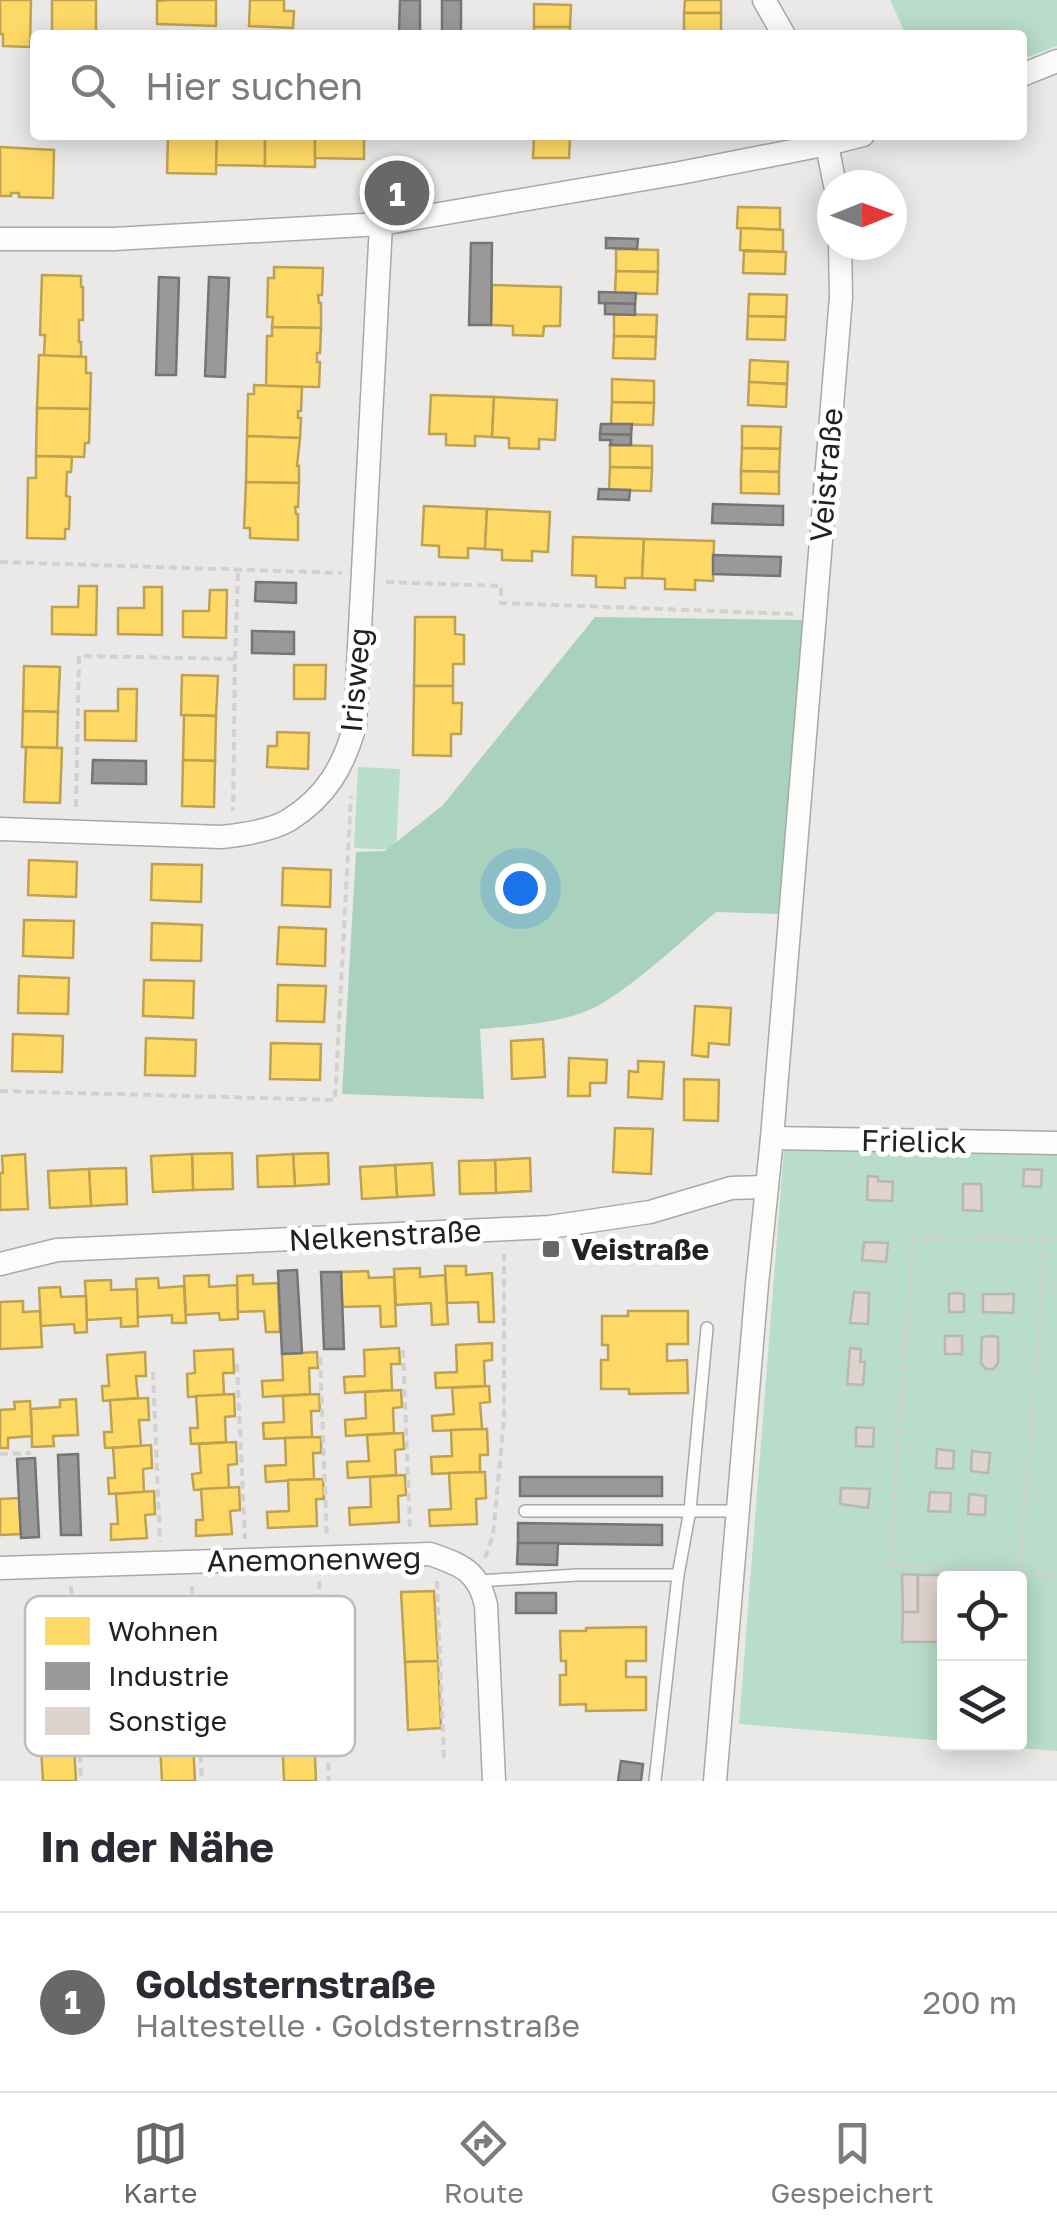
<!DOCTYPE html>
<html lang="de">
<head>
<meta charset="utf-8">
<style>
	:root { --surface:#fff; --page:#f2f2f3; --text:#2b2b33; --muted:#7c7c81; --line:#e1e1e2; --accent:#6a6866 }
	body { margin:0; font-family:"Golos Text",sans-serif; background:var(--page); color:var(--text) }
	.controls { position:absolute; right:30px; bottom:30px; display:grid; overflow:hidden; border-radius:10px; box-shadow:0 5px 25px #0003 }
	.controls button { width:90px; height:90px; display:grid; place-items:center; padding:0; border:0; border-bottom:2px solid var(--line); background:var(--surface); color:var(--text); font:50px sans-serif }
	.compass { position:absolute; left:817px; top:170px; width:90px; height:90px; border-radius:50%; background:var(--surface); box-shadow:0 5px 25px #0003; rotate:89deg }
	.you { position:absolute; left:520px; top:888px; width:35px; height:35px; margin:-25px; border:8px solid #fff; border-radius:50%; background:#1a73e8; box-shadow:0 0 0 15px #1a73e833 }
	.badge { display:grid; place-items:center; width:65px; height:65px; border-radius:50%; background:var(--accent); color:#fff; font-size:32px; font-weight:700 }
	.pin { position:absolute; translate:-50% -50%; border:5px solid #fff; box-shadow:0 2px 10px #0006 }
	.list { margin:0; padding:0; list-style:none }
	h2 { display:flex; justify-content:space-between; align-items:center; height:130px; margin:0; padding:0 40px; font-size:42px }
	h2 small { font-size:32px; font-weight:400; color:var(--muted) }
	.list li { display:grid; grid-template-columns:65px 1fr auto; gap:30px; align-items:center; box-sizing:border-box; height:180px; padding:0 40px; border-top:2px solid var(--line) }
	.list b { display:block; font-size:38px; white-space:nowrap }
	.list p { margin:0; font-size:32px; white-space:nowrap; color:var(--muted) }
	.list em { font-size:32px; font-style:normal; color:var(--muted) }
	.icon { flex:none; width:55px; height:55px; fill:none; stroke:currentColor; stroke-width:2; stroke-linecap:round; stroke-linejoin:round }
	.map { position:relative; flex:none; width:1057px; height:1781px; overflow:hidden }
	.search { position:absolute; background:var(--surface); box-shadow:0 5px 25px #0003; left:30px; right:30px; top:30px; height:110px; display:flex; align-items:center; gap:25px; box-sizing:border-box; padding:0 35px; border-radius:10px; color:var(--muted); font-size:38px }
	.sheet { height:310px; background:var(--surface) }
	nav { display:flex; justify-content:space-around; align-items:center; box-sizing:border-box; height:140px; border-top:2px solid var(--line); background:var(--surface); font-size:28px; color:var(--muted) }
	nav a { display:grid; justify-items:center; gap:5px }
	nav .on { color:var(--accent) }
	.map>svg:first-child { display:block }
	.green { fill:#b8ddca }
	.forest { fill:#a8d2bd }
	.homes { fill:#ffd966; stroke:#bda251; stroke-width:2.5 }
	.industry { fill:#999; stroke:#767575; stroke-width:2.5 }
	.building { fill:#ded3cd; stroke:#b8b7b6; stroke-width:2.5 }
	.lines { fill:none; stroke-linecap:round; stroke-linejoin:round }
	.service-casing { stroke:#aaa8a7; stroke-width:14 }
	.minor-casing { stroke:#aaa8a7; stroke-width:25 }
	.path { stroke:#d2d1d1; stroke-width:4; stroke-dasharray:8 5; stroke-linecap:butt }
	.service { stroke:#fcfcfb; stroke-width:11 }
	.minor { stroke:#fcfcfb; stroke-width:22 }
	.poi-dot { fill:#6a6866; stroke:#fff; stroke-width:4 }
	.labels { text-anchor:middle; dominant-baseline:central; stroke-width:10; stroke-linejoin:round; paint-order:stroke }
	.street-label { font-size:30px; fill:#242221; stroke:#fff }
	.poi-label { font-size:30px; font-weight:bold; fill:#242221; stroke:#fff; text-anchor:start }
	.key { fill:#fff; stroke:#bdbdbc; stroke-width:2.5 }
	.key-label { font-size:28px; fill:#242221 }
</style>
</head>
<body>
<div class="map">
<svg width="1057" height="1781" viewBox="0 0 1057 1781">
	<rect width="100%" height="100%" fill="#ebe9e7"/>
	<g class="green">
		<polygon points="890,0 1057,0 1057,46 1022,59 1022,35 906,35"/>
		<polygon points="358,767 400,769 396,850 354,848"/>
		<polygon points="784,1149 1057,1151 1057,1751 970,1744 1020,1744 1020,1578 944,1578 944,1741 739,1724"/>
	</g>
	<path class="forest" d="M 595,617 L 805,620 L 780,914 L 716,912 C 679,943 642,979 601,1004 C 569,1023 516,1026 480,1029 L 484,1099 L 342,1094 L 356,852 L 385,851 L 443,805 Z"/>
	<g class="homes">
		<polygon points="0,0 31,0 30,47 3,46 3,34 0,34"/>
		<polygon points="52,0 96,0 96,34 52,35"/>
		<polygon points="169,0 216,0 216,26 157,24 157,1"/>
		<polygon points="250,0 284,0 284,11 294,11 293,28 249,26"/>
		<polygon points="685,0 721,0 721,13 684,13"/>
		<polygon points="534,4 571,5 570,27 534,27"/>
		<polygon points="684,13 721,13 721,35 684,34"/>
		<rect x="534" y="27" width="36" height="8"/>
		<polygon points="168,135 217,135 216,174 167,173"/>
		<polygon points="217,135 265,135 265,166 216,165"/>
		<polygon points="265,135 315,135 315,167 265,166"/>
		<polygon points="315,135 364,135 364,159 315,158"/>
		<polygon points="534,136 570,136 569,158 533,158"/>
		<polygon points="0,147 54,150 53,198 19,197 19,193 11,193 11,196 0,196"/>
		<polygon points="738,207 780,208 780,230 737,228"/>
		<polygon points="741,228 783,230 783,252 740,250"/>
		<polygon points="616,249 658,250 658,272 616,271"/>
		<polygon points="744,251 786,252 785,274 743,273"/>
		<polygon points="274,267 323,268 322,295 318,295 319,303 321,303 321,328 272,327 273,317 267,317 268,278 274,278"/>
		<polygon points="616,271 658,272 657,294 615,293"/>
		<polygon points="42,275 81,276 81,287 83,287 83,320 79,320 79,342 81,342 81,357 44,356 45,335 40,335"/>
		<polygon points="492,285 561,287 560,326 544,326 543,336 513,335 513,326 491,325"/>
		<polygon points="749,294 787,295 786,317 748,316"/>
		<polygon points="614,314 657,315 656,337 614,336"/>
		<polygon points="748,316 786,317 785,340 747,339"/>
		<polygon points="272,327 321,328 320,353 317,353 317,362 320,362 319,387 266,386 267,336 272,336"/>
		<polygon points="614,336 656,337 655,359 613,358"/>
		<polygon points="39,355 86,357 86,373 91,373 90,409 37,408"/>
		<polygon points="750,360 788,362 787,384 749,382"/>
		<polygon points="612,379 654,381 654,403 612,402"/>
		<polygon points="749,382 787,384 786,407 748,405"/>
		<polygon points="254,385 302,387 301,411 298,411 298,418 301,418 300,438 247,436 248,394 254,394"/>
		<polygon points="431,395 494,397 492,437 475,436 475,446 446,445 446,434 429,434"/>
		<polygon points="494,397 557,400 555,440 539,439 539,449 509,448 509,438 492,437"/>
		<polygon points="612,402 654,403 653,425 611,424"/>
		<polygon points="37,408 90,409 89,443 85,443 84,457 36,456"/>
		<polygon points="742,426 781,427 780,449 742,448"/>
		<polygon points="247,436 300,438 297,466 299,466 299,483 246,482"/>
		<polygon points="610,445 652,446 652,468 610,467"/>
		<polygon points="742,448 780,449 779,472 741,471"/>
		<polygon points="36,456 72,457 71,472 67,472 66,496 70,497 69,529 65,529 65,539 27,538 28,478 36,478"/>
		<polygon points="610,467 652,468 651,491 609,490"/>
		<polygon points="741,471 779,472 779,494 741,493"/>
		<polygon points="246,482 299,483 298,507 295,507 296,514 298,514 298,540 250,538 250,528 244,528"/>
		<polygon points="424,506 487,509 485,549 468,548 468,558 439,557 439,546 422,545"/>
		<polygon points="487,509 550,512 548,552 532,551 532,561 502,560 502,550 485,549"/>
		<polygon points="573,537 644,539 642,578 625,578 625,588 596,587 596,576 572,575"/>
		<polygon points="644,539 714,541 713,581 695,580 695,590 665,589 665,579 642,578"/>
		<polygon points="79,586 97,586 96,635 52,634 52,607 78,607"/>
		<polygon points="144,587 162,587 162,635 118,634 118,608 144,608"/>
		<polygon points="210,590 227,590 226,638 183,637 183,611 209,611"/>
		<polygon points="415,617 455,617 455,634 464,635 464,664 453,664 453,686 414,686"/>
		<polygon points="294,665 326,665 325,699 294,699"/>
		<polygon points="24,666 60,667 58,712 23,711"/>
		<polygon points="182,675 218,676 216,716 181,715"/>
		<polygon points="414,686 453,686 453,703 462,703 461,734 451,734 451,756 413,755"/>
		<polygon points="118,689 137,689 136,741 85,740 85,711 118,711"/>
		<polygon points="23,711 58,712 57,748 22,747"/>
		<polygon points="184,715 216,716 215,761 183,760"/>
		<polygon points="277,732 309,733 308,769 267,767 268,746 277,746"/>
		<polygon points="26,747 62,748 60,803 24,802"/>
		<polygon points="183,760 215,761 214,807 182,806"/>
		<polygon points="29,860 77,862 76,897 28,895"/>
		<polygon points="152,864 202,865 201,902 151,900"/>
		<polygon points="283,868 331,870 330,907 282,905"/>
		<polygon points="24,920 74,921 73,958 23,956"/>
		<polygon points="152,923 202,925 201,961 151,960"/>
		<polygon points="279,927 326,929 325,966 277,964"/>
		<polygon points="19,976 69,978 68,1014 18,1013"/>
		<polygon points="144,980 194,981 193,1018 143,1016"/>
		<polygon points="278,985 326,986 324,1022 277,1021"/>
		<polygon points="695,1006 731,1008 729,1045 709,1043 708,1057 692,1055"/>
		<polygon points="13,1034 63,1036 62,1072 12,1071"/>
		<polygon points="146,1038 196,1040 195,1076 145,1075"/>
		<polygon points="543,1039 545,1077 512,1079 511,1041"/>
		<polygon points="271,1043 321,1044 320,1080 270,1079"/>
		<polygon points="569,1058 607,1060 606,1083 590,1083 590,1096 568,1096"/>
		<polygon points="638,1061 664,1062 662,1099 628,1097 629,1071 638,1072"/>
		<polygon points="684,1079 719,1080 718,1121 684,1120"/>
		<polygon points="615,1128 653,1129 651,1174 613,1172"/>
		<polygon points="232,1153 233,1189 193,1190 192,1154"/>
		<polygon points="328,1153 329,1184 295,1186 293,1154"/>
		<polygon points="25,1154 28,1209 0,1210 0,1173 3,1173 2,1156"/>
		<polygon points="192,1154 193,1190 153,1192 151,1156"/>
		<polygon points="293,1154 295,1186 258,1187 257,1156"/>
		<polygon points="530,1158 531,1191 496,1193 495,1160"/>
		<polygon points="495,1160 496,1193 460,1194 459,1161"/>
		<polygon points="432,1163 434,1195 397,1197 395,1165"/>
		<polygon points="395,1165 397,1197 362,1199 360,1167"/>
		<polygon points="126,1168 127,1204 91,1206 89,1169"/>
		<polygon points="89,1169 91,1206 50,1208 48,1171"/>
		<polygon points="445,1266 466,1266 466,1275 492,1273 494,1322 479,1322 478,1302 447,1303"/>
		<polygon points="420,1268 420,1277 445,1275 448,1324 432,1325 431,1303 396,1305 394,1269"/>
		<polygon points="368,1271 369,1278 394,1277 396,1326 381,1327 380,1306 342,1307 341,1272"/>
		<polygon points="209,1275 209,1287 237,1285 238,1319 220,1320 219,1313 186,1315 184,1276"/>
		<polygon points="253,1275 253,1284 278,1283 280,1332 266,1332 264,1311 238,1312 237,1276"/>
		<polygon points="158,1278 159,1288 184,1286 186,1323 172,1323 172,1315 138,1317 136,1279"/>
		<polygon points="111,1280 111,1290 137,1289 138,1326 121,1327 121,1318 87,1320 85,1281"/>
		<polygon points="60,1287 61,1297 86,1296 87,1332 75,1333 74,1324 41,1326 39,1288"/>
		<polygon points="23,1301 23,1312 40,1311 42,1347 0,1349 0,1302"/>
		<polygon points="628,1311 688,1311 688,1344 667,1344 667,1361 687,1360 688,1393 629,1394 629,1389 601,1389 601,1360 608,1360 608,1345 602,1345 602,1316 628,1316"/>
		<polygon points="492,1343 492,1360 484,1361 485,1386 436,1388 435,1373 457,1372 456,1345"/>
		<polygon points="399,1348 400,1364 391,1364 392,1390 345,1393 344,1377 365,1376 364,1350"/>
		<polygon points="233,1349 234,1373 223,1373 224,1395 188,1397 187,1374 195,1373 194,1351"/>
		<polygon points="145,1352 146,1376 136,1376 138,1398 103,1401 102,1386 109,1386 107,1355"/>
		<polygon points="317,1352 318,1368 309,1368 310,1394 263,1397 262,1381 283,1380 282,1354"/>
		<polygon points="489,1386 490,1402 480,1403 482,1429 433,1431 432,1416 454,1414 452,1388"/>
		<polygon points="401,1390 402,1407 393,1408 394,1433 346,1436 345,1420 366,1418 365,1392"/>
		<polygon points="234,1394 235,1416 225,1417 226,1442 191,1444 190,1428 198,1428 196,1396"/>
		<polygon points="319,1394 320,1411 311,1411 312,1437 264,1439 263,1423 284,1422 283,1396"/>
		<polygon points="148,1398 149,1420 139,1420 141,1446 105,1448 104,1432 112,1432 110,1400"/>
		<polygon points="76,1399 78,1435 53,1436 54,1446 32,1447 31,1409 60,1407 60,1400"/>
		<polygon points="30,1401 32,1436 8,1438 8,1448 0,1448 0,1410 15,1409 14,1402"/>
		<polygon points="487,1429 488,1455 480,1455 480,1472 432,1474 431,1457 452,1456 451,1430"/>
		<polygon points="403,1433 404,1449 395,1450 396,1475 348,1478 347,1462 369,1461 367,1435"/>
		<polygon points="321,1437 321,1453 313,1453 314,1479 266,1482 265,1466 286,1465 285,1438"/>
		<polygon points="236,1442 237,1464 228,1465 229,1488 194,1490 192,1474 201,1473 199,1444"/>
		<polygon points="151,1445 152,1468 143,1469 144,1492 109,1494 108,1478 115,1478 113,1448"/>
		<polygon points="485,1472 486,1498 476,1499 477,1524 430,1526 429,1510 451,1509 449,1473"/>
		<polygon points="405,1475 406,1495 398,1496 399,1522 350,1525 349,1508 371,1507 370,1477"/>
		<polygon points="323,1479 324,1499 316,1499 317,1526 268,1528 267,1512 289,1511 288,1480"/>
		<polygon points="239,1487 240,1510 230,1511 232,1534 196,1536 196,1520 203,1520 201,1489"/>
		<polygon points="154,1491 155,1514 145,1515 147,1538 111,1540 111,1524 118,1524 116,1494"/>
		<polygon points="19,1498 21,1534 0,1535 0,1499"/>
		<polygon points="434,1591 438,1661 405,1662 401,1592"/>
		<polygon points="646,1627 646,1661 626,1661 626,1677 646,1677 646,1710 586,1711 586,1704 560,1705 560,1675 566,1675 566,1661 561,1661 560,1631 586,1631 586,1628"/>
		<polygon points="438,1661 441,1728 408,1730 405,1662"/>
		<polygon points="314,1734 316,1781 284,1781 282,1735"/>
		<polygon points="193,1742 195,1781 162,1781 160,1743"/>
		<polygon points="74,1746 76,1781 43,1781 41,1747"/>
	</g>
	<g class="industry">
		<polygon points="400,0 420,0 420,35 399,35"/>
		<rect x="442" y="0" width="19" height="35"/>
		<polygon points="606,238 638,239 637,249 606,248"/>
		<polygon points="471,243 492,243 491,325 469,325"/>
		<polygon points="159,277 179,278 176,375 156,375"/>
		<polygon points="209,277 229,278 225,377 205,376"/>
		<polygon points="599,292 636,293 635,304 599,303"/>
		<polygon points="605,303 635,304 635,315 605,314"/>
		<polygon points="601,424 632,424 631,435 600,434"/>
		<polygon points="600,434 631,435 631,445 610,445 611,440 600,440"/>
		<polygon points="599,489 630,490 629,500 598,499"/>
		<polygon points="713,504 783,506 783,525 712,523"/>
		<polygon points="713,555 781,557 780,576 713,574"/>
		<polygon points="256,582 296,583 296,603 255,601"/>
		<polygon points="252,631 294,632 294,654 252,653"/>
		<polygon points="93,760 146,761 146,784 92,783"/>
		<polygon points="297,1270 302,1353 282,1354 278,1271"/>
		<polygon points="321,1272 341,1272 344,1349 324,1349"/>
		<polygon points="78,1454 81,1535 61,1535 58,1455"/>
		<polygon points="35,1458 39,1537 21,1538 17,1459"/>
		<rect x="520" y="1477" width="142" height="19"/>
		<polygon points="518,1523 662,1525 662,1545 518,1543"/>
		<polygon points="518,1543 558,1543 557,1565 517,1564"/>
		<rect x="516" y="1593" width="40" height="20"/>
		<polygon points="621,1761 643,1764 641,1781 618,1781"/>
	</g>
	<g class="building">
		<polygon points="1024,1169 1042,1170 1041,1187 1023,1186"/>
		<polygon points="868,1176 878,1177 878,1181 893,1182 892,1201 867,1200"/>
		<polygon points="963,1184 981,1184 982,1211 963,1210"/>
		<polygon points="864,1242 888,1243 886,1262 862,1260"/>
		<polygon points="854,1292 869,1293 868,1324 850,1323"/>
		<polygon points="955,1293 964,1294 964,1312 949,1312 949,1294"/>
		<polygon points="983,1294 1014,1294 1013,1313 983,1312"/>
		<rect x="945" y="1336" width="17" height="18"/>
		<polygon points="990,1336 998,1337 998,1363 993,1369 986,1369 981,1363 982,1337"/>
		<polygon points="850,1348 861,1349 860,1362 865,1362 863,1385 847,1384"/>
		<polygon points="856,1427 874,1428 873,1447 856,1446"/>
		<polygon points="937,1449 954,1451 953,1469 936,1468"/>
		<polygon points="972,1451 990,1453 988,1473 971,1471"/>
		<polygon points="841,1488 870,1489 868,1508 840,1504"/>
		<polygon points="930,1492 951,1493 950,1512 928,1511"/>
		<polygon points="969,1494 986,1496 985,1515 968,1514"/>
		<polygon points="902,1574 918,1575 918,1612 903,1612"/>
		<polygon points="918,1575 953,1575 953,1578 944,1578 944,1642 902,1642 903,1612 918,1612"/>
	</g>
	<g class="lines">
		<g class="service-casing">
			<g id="service">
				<polyline points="525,1511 738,1511"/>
				<polyline points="478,1581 577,1575 678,1575"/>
				<polyline points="655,1781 678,1575 690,1510 707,1328"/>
			</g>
		</g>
		<g class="minor-casing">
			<g id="minor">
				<polyline points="764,0 784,35"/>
				<polyline points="1022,75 1057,61"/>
				<polyline points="825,135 835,185"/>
				<polyline points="0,239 114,239 381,224 680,173 828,144 863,135"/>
				<path d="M 0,829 L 221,837 C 240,835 273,830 289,820 C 326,797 344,766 355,725 L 381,224"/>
				<polyline points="772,1138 1057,1143"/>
				<polyline points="0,1264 57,1250 550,1227 650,1212 731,1188 767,1187"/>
				<path d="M 0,1568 L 430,1554 C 462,1565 478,1571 486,1605 L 494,1781"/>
				<polyline points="715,1781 757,1284 772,1138 841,297 840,245"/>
			</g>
		</g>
		<g class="path">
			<polyline points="0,562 342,573"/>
			<polyline points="386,582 501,586 501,603 795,614"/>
			<polyline points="235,659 238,571"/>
			<polyline points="76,807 79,656 235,659 233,811"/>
			<polyline points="0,1091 335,1100 351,796"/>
			<polyline points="1046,1238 1019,1573 1057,1574"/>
			<polyline points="403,1350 410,1530"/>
			<polyline points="320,1357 327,1537"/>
			<polyline points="237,1364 245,1539"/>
			<polyline points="153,1372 160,1542"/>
			<polyline points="0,1454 31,1453"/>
			<polyline points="485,1558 493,1535 504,1420 504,1254"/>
			<polyline points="1019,1573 889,1565 913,1238 1057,1238"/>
			<polyline points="319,1581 329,1781"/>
			<polyline points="437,1581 444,1761"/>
			<polyline points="71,1586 81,1781"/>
			<polyline points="192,1586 202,1781"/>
		</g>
		<use href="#service" class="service"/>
		<use href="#minor" class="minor"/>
	</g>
	<rect class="poi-dot" x="541" y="1239" width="20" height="20" rx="5"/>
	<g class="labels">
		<g class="street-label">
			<text transform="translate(826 475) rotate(-85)">Veistraße</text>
			<text transform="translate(355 680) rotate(-85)">Irisweg</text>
			<text transform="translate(914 1141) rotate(1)">Frielick</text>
			<text transform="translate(385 1235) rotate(-3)">Nelkenstraße</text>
			<text transform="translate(314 1559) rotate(-1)">Anemonenweg</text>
		</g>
		<g class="poi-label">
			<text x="571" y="1249">Veistraße</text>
		</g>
	</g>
	<rect x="25" y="1596" width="330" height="160" rx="15" class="key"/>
	<rect x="45" y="1617" width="45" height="28" fill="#ffd966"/>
	<rect x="45" y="1662" width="45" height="28" fill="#999"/>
	<rect x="45" y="1707" width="45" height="28" fill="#ded3cd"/>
	<g class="key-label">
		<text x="108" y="1641">Wohnen</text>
		<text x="108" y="1686">Industrie</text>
		<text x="108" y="1731">Sonstige</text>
	</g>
</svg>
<div class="controls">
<button><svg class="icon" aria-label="locate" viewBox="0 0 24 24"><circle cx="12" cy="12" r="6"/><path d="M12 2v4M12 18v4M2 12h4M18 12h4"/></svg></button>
<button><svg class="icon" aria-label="layers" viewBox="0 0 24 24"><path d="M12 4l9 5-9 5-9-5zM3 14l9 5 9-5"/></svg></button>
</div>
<svg class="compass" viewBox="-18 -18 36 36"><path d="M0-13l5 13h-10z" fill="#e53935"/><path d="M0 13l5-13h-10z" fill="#7c7c81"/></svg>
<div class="you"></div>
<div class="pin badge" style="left:397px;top:193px">1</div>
<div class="search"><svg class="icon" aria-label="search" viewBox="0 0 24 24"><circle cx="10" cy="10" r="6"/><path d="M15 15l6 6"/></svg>Hier suchen</div>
</div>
<section class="sheet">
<h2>In der Nähe<small></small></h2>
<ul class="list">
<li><span class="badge">1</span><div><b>Goldsternstraße</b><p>Haltestelle · Goldsternstraße</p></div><em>200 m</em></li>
</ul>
</section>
<nav>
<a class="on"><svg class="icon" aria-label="map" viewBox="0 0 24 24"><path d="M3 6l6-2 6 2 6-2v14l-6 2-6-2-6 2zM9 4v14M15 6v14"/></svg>Karte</a>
<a><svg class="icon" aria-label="directions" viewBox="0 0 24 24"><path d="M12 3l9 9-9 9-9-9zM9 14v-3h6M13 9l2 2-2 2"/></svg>Route</a>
<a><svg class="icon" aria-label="saved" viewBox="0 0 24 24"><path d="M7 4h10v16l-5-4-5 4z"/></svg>Gespeichert</a>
</nav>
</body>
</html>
